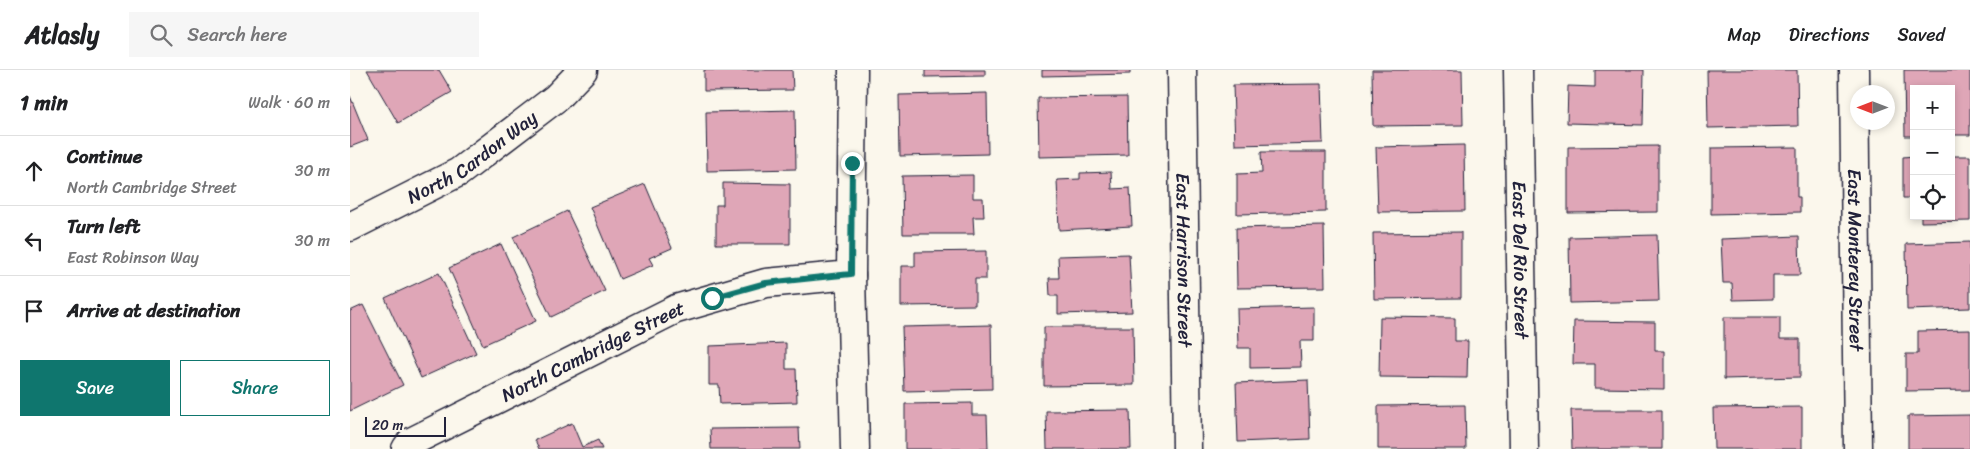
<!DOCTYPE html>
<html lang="en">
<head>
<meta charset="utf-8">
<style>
	:root { --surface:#fff; --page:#f6f6f6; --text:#202124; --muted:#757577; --line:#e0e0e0; --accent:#0f766e }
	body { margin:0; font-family:Sriracha,sans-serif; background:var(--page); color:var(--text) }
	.controls { position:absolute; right:15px; top:15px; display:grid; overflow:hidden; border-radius:0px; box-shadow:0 2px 8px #0003 }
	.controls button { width:45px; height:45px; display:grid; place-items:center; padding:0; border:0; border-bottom:1px solid var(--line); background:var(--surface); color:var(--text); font:25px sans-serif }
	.compass { position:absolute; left:1500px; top:15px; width:45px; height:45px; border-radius:50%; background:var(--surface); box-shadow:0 2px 8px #0003; rotate:270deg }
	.scale { position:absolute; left:15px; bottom:12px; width:81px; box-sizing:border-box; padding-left:5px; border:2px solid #22223b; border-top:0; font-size:14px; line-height:18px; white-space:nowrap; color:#22223b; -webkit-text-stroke:4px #fbf7ec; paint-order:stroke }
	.stop { position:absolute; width:15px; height:15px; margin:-11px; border:4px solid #0f766e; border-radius:50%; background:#fff }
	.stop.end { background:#0f766e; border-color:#fff; box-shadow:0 1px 5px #0008 }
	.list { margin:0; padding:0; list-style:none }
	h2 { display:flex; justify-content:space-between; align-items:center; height:65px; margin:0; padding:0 20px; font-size:21px }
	h2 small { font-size:16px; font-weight:400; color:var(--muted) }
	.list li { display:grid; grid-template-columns:32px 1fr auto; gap:15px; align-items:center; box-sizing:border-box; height:70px; padding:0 20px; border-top:1px solid var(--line) }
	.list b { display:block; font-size:19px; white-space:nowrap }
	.list p { margin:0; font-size:16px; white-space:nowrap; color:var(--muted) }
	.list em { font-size:16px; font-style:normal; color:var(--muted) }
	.actions { display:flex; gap:10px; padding:15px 20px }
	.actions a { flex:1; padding:11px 0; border:1px solid var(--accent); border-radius:0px; text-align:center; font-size:18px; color:var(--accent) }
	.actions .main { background:var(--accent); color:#fff }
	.icon { flex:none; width:28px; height:28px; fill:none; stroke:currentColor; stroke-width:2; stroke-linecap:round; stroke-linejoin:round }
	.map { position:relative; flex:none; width:1620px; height:379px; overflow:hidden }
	header { display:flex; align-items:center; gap:30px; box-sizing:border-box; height:70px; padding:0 25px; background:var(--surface); border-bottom:1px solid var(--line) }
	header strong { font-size:24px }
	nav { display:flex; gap:28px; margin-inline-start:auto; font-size:18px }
	.search { width:350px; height:45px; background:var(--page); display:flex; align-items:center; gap:12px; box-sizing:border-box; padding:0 18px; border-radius:0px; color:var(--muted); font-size:19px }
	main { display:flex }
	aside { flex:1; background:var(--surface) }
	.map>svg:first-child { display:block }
	.building { fill:#dfa6b7; stroke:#22223b }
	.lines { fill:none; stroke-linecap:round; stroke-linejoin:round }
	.minor-casing { stroke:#22223b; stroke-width:31 }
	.minor { stroke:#fbf7ec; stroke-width:28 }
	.route { stroke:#0f766e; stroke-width:6 }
	.labels { text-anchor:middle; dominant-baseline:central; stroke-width:5; stroke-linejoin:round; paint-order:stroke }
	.street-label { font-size:19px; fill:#22223b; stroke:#fbf7ec }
</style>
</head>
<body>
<header>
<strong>Atlasly</strong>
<div class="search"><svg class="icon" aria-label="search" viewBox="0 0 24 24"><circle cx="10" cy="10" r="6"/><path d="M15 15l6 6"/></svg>Search here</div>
<nav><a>Map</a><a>Directions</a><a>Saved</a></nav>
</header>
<main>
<aside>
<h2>1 min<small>Walk · 60 m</small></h2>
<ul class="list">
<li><svg class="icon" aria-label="ahead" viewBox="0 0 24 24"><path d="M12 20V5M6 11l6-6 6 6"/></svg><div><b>Continue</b><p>North Cambridge Street</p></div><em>30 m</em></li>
<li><svg class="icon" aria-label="left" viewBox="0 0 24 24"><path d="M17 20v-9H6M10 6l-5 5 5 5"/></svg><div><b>Turn left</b><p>East Robinson Way</p></div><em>30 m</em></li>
<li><svg class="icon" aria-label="arrive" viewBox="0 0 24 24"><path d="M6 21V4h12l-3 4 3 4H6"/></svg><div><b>Arrive at destination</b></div></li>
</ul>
<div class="actions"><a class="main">Save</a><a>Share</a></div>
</aside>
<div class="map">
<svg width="1620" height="379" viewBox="0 0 1620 379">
	<rect width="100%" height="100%" fill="#fbf7ec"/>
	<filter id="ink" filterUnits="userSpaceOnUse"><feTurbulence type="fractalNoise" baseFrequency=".02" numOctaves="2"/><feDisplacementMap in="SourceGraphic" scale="10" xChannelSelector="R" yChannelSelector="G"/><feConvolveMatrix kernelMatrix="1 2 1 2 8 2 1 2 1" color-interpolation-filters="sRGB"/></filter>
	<g filter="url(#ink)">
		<g class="building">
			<polygon points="17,0 89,0 102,22 48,53"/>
			<polygon points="354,0 442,0 443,20 354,21"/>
			<polygon points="575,0 635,0 635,6 575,7"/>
			<polygon points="692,0 780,0 780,4 692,6"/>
			<polygon points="1022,0 1112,0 1113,55 1023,56"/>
			<polygon points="1245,0 1294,0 1293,55 1217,53 1218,16 1245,17"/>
			<polygon points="1357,0 1447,0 1448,56 1358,58"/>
			<polygon points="1554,0 1620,0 1620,65 1601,65 1601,19 1564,19 1564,66 1555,66"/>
			<polygon points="971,14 973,73 885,75 883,15"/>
			<polygon points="637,23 638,84 550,86 549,25"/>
			<polygon points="0,26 18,70 0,77"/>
			<polygon points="777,27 778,85 689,87 688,28"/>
			<polygon points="445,40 446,99 357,101 356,42"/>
			<polygon points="1114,75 1115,141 1028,142 1026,77"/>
			<polygon points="1308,76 1308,142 1218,143 1218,77"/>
			<polygon points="1447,77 1447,127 1450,127 1450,142 1361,144 1361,78"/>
			<polygon points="911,82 976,82 976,142 887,144 887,104 912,103"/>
			<polygon points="1564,86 1564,128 1553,128 1553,87"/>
			<polygon points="1601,86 1620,86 1620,151 1571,152 1571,146 1601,146"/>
			<polygon points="761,102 762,119 780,118 782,156 709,160 707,110 730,109 730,103"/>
			<polygon points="623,105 623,128 633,128 634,147 623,147 624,164 553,164 552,106"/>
			<polygon points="373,113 440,114 440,174 366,174 366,135 373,135"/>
			<polygon points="295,114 322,178 299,188 303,195 270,209 240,137"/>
			<polygon points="217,141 255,221 201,247 163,167"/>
			<polygon points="974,156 975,217 887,218 886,158"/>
			<polygon points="1111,162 1111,228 1024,229 1023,163"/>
			<polygon points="1307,165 1309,231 1220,233 1219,167"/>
			<polygon points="1449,166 1450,205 1423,205 1423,229 1383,230 1382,213 1373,213 1371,169"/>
			<polygon points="1620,172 1620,238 1557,240 1556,174"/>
			<polygon points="151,174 186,251 133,275 99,198"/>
			<polygon points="636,181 636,209 625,209 625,235 551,236 551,196 565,196 565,182"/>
			<polygon points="779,184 782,242 708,244 708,226 700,226 699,208 709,208 708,186"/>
			<polygon points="89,203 126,283 71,308 35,228"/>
			<polygon points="13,235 53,315 0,341 0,241"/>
			<polygon points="964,237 964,271 950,271 951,297 900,298 900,278 888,278 887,239"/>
			<polygon points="1030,247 1105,248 1105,271 1118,271 1117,308 1029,307"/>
			<polygon points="1374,247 1430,247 1430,269 1450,269 1450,307 1374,309"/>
			<polygon points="1224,251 1305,252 1305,281 1314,281 1314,319 1245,318 1245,294 1223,294"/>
			<polygon points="641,255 642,319 554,321 552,257"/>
			<polygon points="694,257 783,257 784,315 694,316"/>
			<polygon points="1620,260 1620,320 1556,321 1556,284 1568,284 1568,261"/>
			<polygon points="436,273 436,299 446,299 447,332 370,334 369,315 359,315 359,276"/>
			<polygon points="958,310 960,369 888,372 886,313"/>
			<polygon points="622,333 622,345 637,345 638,379 555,379 555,334"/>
			<polygon points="1115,335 1116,379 1028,379 1028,336"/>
			<polygon points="1452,337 1452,379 1364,379 1363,338"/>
			<polygon points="780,340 781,379 697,379 696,341"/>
			<polygon points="1221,340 1312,340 1312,379 1222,379"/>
			<polygon points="1620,345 1620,379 1558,379 1558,346"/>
			<polygon points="222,353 232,377 248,370 252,379 189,379 185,370"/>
			<polygon points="449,358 450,379 361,379 360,359"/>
		</g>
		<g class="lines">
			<g class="minor-casing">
				<g id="minor">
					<polyline points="503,0 501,205 505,379"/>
					<path id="s1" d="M 832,0 L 837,379"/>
					<path id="s2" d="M 1168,0 L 1174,379"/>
					<path id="s3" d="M 1504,0 L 1508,379"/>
					<path id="s4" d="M 0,157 L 109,102 L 206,28 L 233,0"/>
					<path id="s5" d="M 56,379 L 61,372 L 326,239 L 416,213 L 501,205"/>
				</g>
			</g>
			<use href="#minor" class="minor"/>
		</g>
	</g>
	<g class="lines" filter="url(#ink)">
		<polyline class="route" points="362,228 416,213 501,204 502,93"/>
	</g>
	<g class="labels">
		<g class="street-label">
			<text stroke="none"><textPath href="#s4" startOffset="141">North Cardon Way</textPath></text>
			<text stroke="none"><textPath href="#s2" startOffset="190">East Del Rio Street</textPath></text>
			<text stroke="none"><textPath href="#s1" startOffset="190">East Harrison Street</textPath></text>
			<text stroke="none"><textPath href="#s3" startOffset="190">East Monterey Street</textPath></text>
			<text stroke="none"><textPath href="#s5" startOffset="212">North Cambridge Street</textPath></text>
		</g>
	</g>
</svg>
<div class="controls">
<button>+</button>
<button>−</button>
<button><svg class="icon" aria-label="locate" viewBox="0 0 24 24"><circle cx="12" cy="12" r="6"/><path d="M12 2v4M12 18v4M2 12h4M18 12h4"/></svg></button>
</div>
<svg class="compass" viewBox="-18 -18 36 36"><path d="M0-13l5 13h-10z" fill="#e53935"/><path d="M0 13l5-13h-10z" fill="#757577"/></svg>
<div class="scale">20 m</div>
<div class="stop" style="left:362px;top:228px"></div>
<div class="stop end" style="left:502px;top:93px"></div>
</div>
</main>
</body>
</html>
